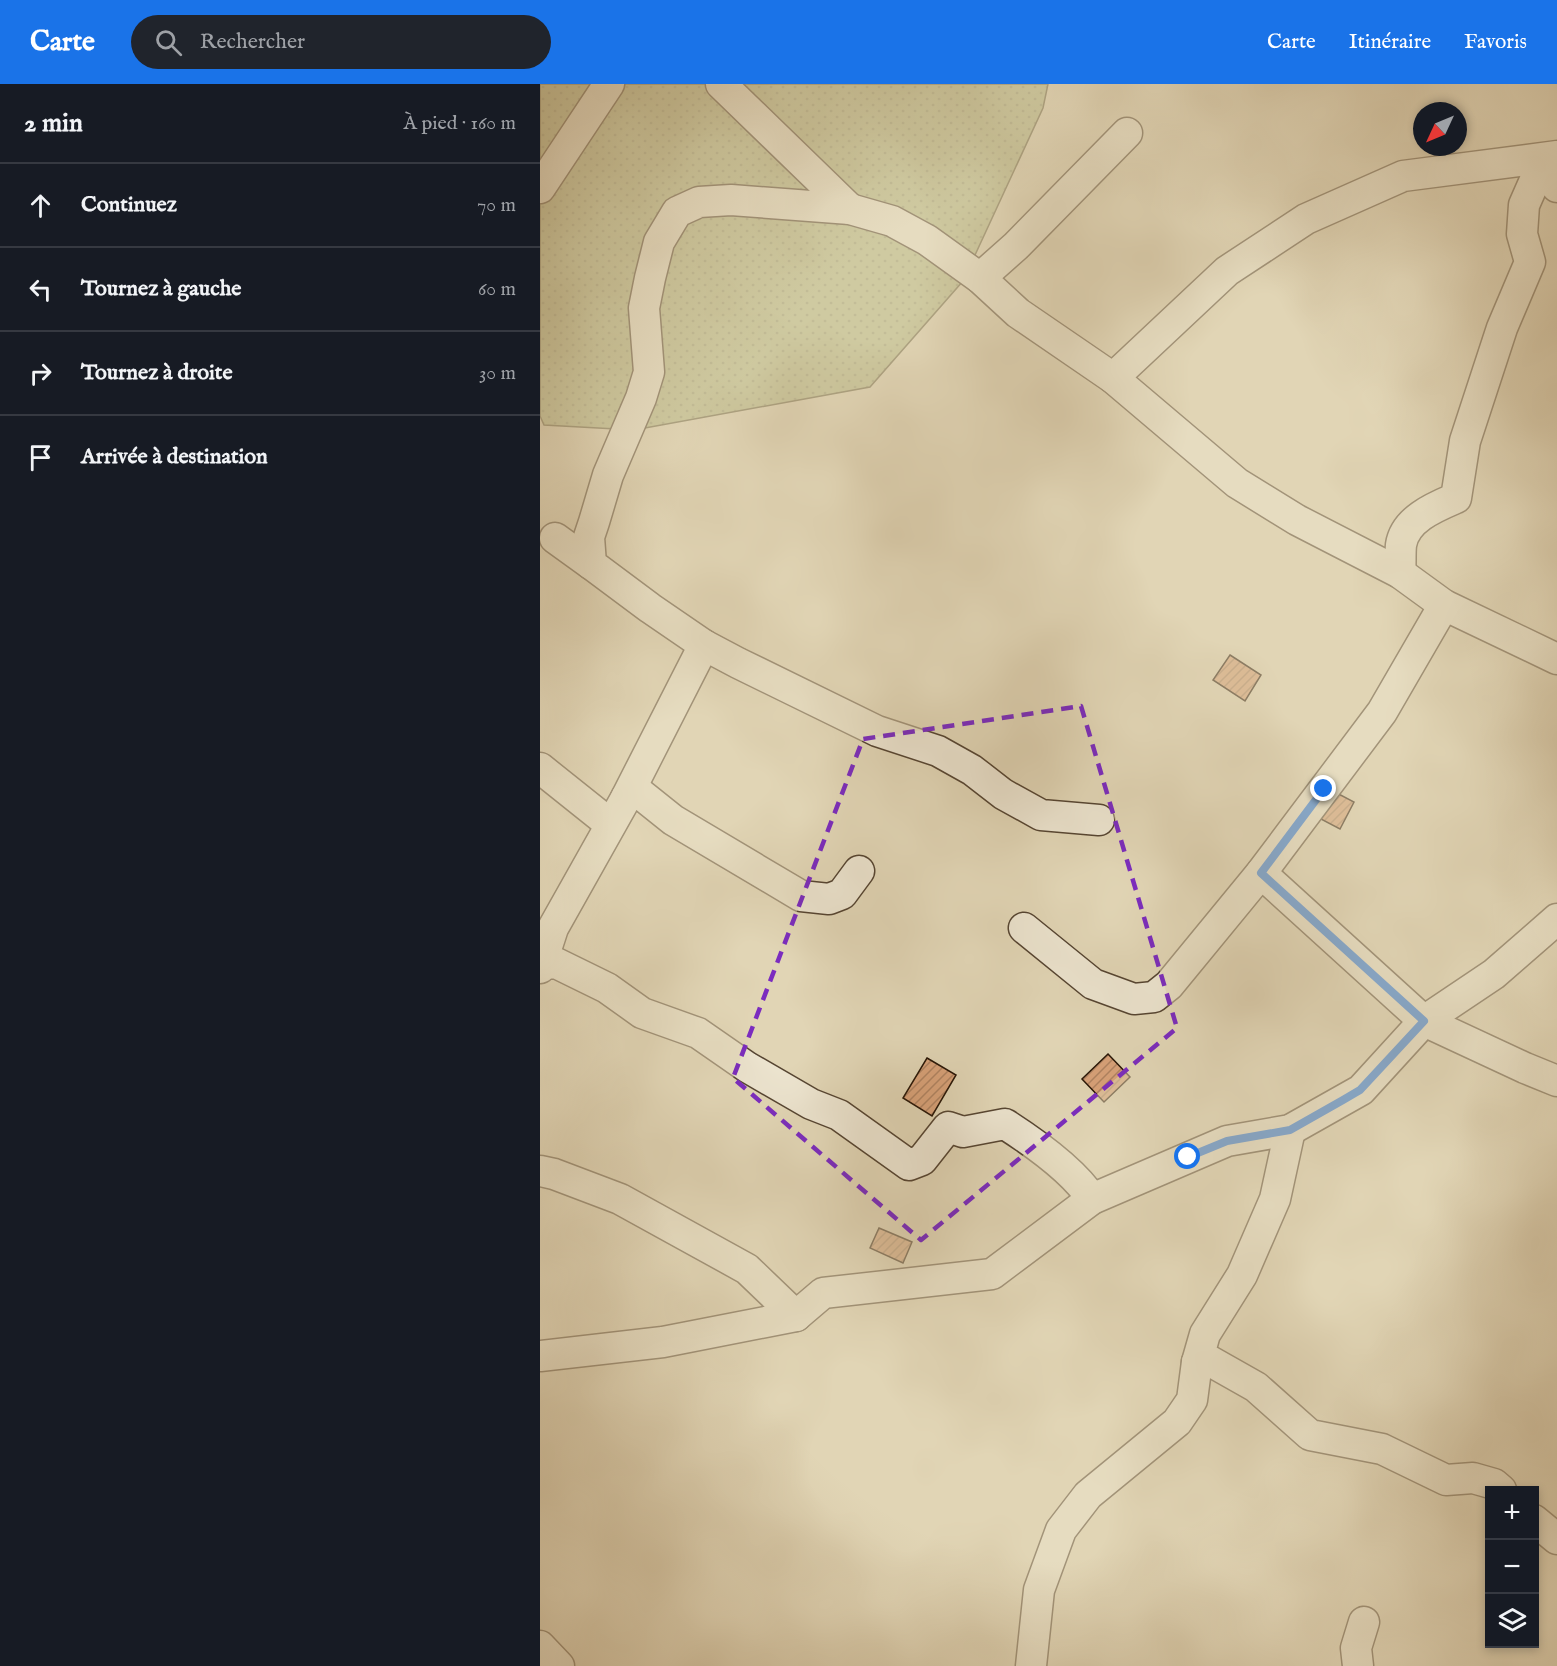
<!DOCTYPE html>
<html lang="fr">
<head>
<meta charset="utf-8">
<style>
	:root { --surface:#171b24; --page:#20242c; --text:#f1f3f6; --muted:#9ea1a6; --line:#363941; --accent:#1a73e8 }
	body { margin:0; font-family:"IM FELL English",serif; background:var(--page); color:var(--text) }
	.controls { position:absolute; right:18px; bottom:18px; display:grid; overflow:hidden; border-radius:0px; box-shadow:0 3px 9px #0003 }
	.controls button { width:54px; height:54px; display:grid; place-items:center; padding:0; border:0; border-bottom:2px solid var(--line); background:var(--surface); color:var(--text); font:30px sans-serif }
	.compass { position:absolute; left:873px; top:18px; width:54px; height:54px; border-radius:50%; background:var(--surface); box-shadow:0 3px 9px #0003; rotate:226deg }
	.stop { position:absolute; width:18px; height:18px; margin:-14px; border:4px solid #1a73e8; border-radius:50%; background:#fff }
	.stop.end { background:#1a73e8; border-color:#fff; box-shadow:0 2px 6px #0008 }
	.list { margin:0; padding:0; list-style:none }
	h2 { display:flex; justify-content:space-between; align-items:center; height:78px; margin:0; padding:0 24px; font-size:26px }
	h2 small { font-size:20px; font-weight:400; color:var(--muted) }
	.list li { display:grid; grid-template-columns:39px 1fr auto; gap:18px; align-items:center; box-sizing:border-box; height:84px; padding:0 24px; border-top:2px solid var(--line) }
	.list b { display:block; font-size:22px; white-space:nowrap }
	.list em { font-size:20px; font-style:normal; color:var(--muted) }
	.icon { flex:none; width:33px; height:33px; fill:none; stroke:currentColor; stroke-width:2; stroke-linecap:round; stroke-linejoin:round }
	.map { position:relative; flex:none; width:1017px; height:1582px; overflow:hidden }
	header { display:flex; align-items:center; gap:36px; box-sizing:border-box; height:84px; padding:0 30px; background:var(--accent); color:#fff }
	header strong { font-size:28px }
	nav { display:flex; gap:33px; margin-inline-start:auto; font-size:21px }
	.search { width:420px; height:54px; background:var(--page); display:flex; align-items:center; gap:15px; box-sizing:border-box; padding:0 21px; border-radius:33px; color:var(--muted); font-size:22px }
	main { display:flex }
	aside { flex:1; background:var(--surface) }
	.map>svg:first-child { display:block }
	.grass { fill:url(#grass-dots); stroke:#706848; stroke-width:1.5 }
	.building { fill:url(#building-hatch); stroke:#271506; stroke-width:1.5 }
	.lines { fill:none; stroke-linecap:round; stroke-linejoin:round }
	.minor-casing { stroke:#564532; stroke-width:33 }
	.minor { stroke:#ece4cf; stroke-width:30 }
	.route { stroke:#1a73e8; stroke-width:8 }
	.marked { fill:none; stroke:#7b2cbf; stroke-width:4.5; stroke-dasharray:12 8; stroke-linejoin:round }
</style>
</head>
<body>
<header>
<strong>Carte</strong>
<div class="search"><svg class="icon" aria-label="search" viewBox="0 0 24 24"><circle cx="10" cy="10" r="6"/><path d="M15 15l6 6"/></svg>Rechercher</div>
<nav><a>Carte</a><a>Itinéraire</a><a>Favoris</a></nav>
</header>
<main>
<aside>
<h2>2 min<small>À pied · 160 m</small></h2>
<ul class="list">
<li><svg class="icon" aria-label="ahead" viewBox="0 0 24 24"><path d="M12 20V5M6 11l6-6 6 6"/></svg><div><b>Continuez</b></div><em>70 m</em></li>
<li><svg class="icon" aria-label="left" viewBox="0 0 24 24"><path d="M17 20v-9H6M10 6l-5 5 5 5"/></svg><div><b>Tournez à gauche</b></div><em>60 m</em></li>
<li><svg class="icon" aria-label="right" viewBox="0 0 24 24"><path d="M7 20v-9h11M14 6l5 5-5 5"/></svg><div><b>Tournez à droite</b></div><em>30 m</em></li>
<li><svg class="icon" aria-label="arrive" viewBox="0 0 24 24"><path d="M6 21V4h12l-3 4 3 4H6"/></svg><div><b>Arrivée à destination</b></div></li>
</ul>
</aside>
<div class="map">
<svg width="1017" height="1582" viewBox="0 0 1017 1582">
	<defs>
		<pattern id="grass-dots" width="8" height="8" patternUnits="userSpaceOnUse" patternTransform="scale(1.5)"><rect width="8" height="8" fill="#b8bc8a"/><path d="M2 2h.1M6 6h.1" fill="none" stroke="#9ea176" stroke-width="1.8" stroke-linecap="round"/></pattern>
		<pattern id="building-hatch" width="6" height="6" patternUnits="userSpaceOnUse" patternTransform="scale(1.5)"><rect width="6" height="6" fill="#d9a279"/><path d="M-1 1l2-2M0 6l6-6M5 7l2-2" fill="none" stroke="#b08361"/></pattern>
	</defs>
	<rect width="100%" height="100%" fill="#e1d5b5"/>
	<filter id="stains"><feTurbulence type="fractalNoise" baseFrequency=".00333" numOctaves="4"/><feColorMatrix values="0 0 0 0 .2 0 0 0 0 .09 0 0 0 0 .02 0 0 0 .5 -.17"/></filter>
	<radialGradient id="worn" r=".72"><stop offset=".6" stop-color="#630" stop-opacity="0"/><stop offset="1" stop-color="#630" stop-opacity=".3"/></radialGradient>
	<polygon class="grass" points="0,0 508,0 503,24 423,197 330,303 94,346 4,341 0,332"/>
	<g class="building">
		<polygon points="690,571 721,591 705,617 673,596"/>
		<polygon points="791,706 814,718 800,745 777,733"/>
		<polygon points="568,970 590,993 564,1018 542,995"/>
		<polygon points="387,974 416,991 392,1032 363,1014"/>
		<polygon points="339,1144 372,1158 363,1179 330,1164"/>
	</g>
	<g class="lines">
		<g class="minor-casing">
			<g id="minor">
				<polyline points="181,0 310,125"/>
				<polyline points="0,104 69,0"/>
				<polyline points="440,194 476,162 587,49"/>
				<polyline points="573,294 687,187 766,135 863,92 1017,72"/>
				<polyline points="15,454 51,480"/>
				<path d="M 860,489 C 861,480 860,470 861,461 C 865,435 895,423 916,414 L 925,357 L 962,244 L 990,178 L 982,150 L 984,121 L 995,96 L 1008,88 L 1017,103"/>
				<polyline points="0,684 70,740"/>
				<polyline points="86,714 98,708 133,736 261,812 289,815 302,810 319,787"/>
				<polyline points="559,736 501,731 463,710 432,686 398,667 337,647 198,579 164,561 110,524 51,480 49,453 54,438 68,391 101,314 109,288 104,224 110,194 119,158 137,128 159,118 191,116 310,125 352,137 387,156 440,194 478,229 573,294 697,399 757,436 860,489 904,521 1017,575"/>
				<polyline points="721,789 884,937 985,984 1017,997"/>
				<polyline points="484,844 553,900 594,915 614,913 629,901 721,789 842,628 904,521"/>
				<path d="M 2,880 L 16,879 L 67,904 L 102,929 L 158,949 L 207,983 L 271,1020 L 299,1031 L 369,1081 L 382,1076 L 408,1043 L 423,1048 L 465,1040 C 493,1058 534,1087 552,1115"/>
				<polyline points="0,884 13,844 86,714 164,561"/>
				<polyline points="0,1087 14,1090 80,1115 207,1185 256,1232"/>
				<polyline points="0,1272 123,1258 256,1232 283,1209 452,1190 552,1115 687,1057 750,1046 821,1006 884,937 954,890 1017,835"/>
				<polyline points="657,1278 670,1277 716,1303 770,1351 842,1365 906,1396 933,1394 954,1400 961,1406"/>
				<polyline points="994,1436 1017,1455"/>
				<polyline points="0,1562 19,1582"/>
				<polyline points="491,1582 499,1506 521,1446 548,1411 637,1338 652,1316 657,1278 665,1250 702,1191 735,1115 750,1046"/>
				<polyline points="818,1582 816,1564 824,1538"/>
			</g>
		</g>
		<use href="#minor" class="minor"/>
	</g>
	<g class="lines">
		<polyline class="route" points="648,1073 687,1057 750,1046 803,1016 820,1006 884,937 721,789 784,705"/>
	</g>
	<path d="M0 0H1017V1582H0ZM 541,622 L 637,944 L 381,1156 L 193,994 L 323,655 Z" fill="#e1d5b5" fill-opacity=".55" fill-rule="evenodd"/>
	<path class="marked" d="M 541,622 L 637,944 L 381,1156 L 193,994 L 323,655 Z"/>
	<rect width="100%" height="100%" filter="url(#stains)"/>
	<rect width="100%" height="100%" fill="url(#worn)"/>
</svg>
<div class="controls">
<button>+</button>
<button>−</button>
<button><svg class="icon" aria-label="layers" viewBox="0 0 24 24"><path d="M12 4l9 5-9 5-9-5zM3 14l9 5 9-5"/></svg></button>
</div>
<svg class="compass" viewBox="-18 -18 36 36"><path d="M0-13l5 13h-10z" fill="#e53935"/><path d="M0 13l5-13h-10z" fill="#9ea1a6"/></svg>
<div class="stop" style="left:648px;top:1073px"></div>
<div class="stop end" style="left:784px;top:705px"></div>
</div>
</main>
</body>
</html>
